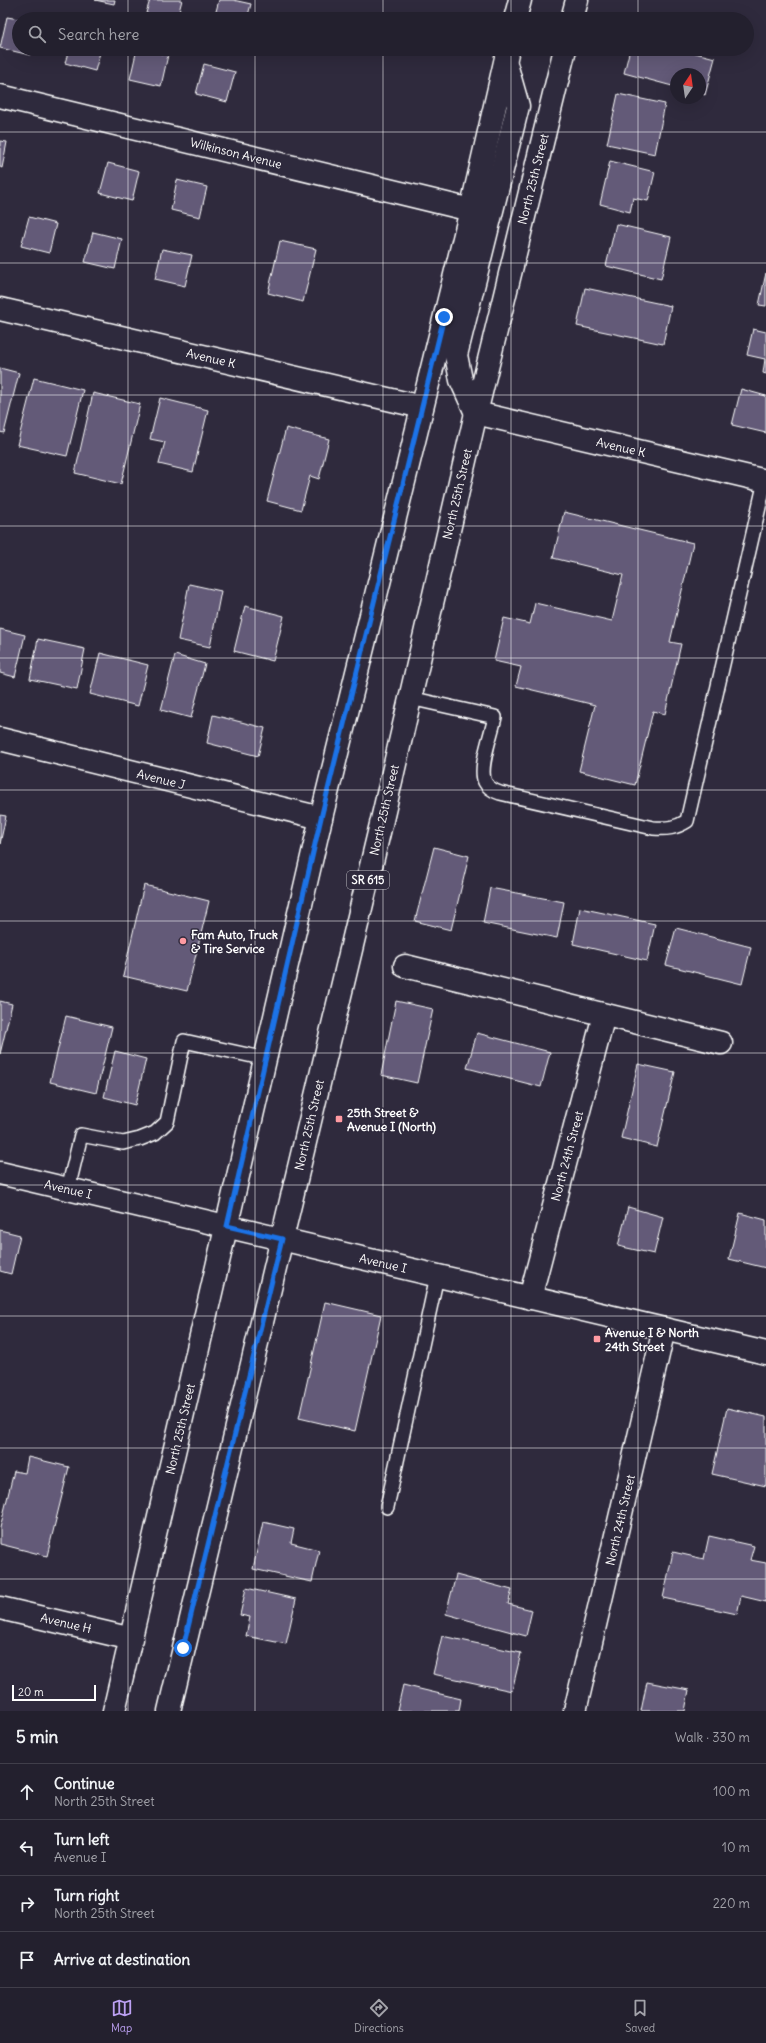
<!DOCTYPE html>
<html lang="en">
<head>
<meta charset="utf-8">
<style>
	:root { --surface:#23202e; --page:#2f2d3a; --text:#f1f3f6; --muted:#a3a3aa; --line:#403e4a; --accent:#bca0f2 }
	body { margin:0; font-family:Delius,sans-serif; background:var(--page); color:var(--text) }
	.compass { position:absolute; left:670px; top:68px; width:36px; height:36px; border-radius:50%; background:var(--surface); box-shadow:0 4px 16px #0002; rotate:13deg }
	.scale { position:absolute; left:12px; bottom:10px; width:84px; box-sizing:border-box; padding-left:4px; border:2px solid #fff; border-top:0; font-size:11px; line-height:14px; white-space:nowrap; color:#fff; -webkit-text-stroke:3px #2f2a3d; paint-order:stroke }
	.stop { position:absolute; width:12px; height:12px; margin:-9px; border:3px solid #1a73e8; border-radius:50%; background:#fff }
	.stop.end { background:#1a73e8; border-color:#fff; box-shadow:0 1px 4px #0008 }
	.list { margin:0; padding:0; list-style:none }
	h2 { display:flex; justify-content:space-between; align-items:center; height:52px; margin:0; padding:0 16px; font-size:17px }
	h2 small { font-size:13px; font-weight:400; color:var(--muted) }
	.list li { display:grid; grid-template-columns:26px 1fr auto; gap:12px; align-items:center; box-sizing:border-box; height:56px; padding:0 16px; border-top:1px solid var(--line) }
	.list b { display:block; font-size:15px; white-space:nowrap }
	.list p { margin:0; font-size:13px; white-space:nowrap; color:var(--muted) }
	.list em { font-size:13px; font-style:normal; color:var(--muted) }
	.icon { flex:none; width:22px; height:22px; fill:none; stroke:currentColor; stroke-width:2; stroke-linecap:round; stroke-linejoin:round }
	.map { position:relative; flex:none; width:766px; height:1711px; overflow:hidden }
	.search { position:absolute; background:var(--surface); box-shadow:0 4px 16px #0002; left:12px; right:12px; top:12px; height:44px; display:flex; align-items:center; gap:10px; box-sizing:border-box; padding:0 14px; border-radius:22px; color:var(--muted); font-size:15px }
	.sheet { height:276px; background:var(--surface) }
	nav { display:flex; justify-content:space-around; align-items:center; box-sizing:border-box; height:56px; border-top:1px solid var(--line); background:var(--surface); font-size:11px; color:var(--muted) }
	nav a { display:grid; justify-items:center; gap:2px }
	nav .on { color:var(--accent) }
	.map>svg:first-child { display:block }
	.building { fill:#635a78; stroke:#fff }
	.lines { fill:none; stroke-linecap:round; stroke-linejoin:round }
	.lane-casing { stroke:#fff; stroke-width:16 }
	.street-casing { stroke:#fff; stroke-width:25 }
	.primary-casing { stroke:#fff; stroke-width:25 }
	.lane { stroke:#2f2a3d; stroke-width:13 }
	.street { stroke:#2f2a3d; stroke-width:22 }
	.primary { stroke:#2f2a3d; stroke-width:22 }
	.route { stroke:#1a73e8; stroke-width:5 }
	.grid { fill:none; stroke:#fff; stroke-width:1; stroke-opacity:0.55 }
	.poi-dot { fill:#ff9aa2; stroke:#2f2a3d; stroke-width:1.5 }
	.labels { text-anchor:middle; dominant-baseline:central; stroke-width:3; stroke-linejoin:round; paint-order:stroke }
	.shield { fill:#2f2a3d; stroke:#c1bfc5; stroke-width:1 }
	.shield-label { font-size:11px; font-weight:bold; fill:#fff }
	.street-label { font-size:12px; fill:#fff; stroke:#2f2a3d }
	.poi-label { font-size:12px; font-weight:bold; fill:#fff; stroke:#2f2a3d; text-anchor:start }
</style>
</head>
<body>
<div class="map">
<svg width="766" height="1711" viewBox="0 0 766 1711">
	<rect width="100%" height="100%" fill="#2f2a3d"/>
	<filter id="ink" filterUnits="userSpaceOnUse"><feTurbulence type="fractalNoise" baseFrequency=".025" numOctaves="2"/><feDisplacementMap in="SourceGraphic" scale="8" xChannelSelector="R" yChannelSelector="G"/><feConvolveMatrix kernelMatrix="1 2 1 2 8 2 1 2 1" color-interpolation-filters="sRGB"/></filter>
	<g filter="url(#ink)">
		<g class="building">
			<polygon points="95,0 115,0 114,4"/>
			<polygon points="150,0 182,0 177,19 169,19 146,13"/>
			<polygon points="219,0 233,0 251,4 247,19 214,19"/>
			<polygon points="7,17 19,19 19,49 31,49 30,55 0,48"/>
			<polygon points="69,49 101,49 95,71 65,63"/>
			<polygon points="137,49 168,55 161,86 130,79"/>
			<polygon points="630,49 680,49 715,58 705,95 700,93 700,74 676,74 676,87 624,73"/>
			<polygon points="204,64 235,72 227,102 196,94"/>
			<polygon points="618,94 665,104 655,154 607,144"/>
			<polygon points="0,141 7,142 2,168 0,167"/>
			<polygon points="610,161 655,172 648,201 633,198 630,212 600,204"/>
			<polygon points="108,163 139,171 132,201 100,193"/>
			<polygon points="177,180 207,187 200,217 171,210"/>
			<polygon points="29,217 56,224 49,253 21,246"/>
			<polygon points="616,224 671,237 661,279 606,266"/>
			<polygon points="93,232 122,239 115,269 85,262"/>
			<polygon points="280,241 316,249 303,302 268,293"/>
			<polygon points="162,249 192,255 185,286 155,279"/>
			<polygon points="766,273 766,306 759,305"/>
			<polygon points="585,288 671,306 663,344 577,326"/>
			<polygon points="753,329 766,332 766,374 763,373 765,359 747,355"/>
			<polygon points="0,368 19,373 4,433 0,432"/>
			<polygon points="34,378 83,390 67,456 17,445"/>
			<polygon points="741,389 766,396 766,433 732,425"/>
			<polygon points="93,393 140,404 121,484 75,473"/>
			<polygon points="160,398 208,410 193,472 159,464 165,442 150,439"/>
			<polygon points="286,428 329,439 319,479 310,476 301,510 267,501"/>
			<polygon points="564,512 693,543 670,642 681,644 665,714 653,711 635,785 579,771 595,705 516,686 521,667 494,661 504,618 530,624 535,603 612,621 623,575 553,558"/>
			<polygon points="189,584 221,591 210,647 178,640"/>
			<polygon points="245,606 284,616 273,661 234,651"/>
			<polygon points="0,629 25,635 15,677 0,673"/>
			<polygon points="38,639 85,649 77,689 30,679"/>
			<polygon points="100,653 148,665 138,706 90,694"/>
			<polygon points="175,655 205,664 191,718 161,710"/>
			<polygon points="213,715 265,728 258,756 207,743"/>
			<polygon points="0,815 6,816 0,844"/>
			<polygon points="434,847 469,856 451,930 415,921"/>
			<polygon points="144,885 209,901 187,991 123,976"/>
			<polygon points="490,888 564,902 557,938 483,923"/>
			<polygon points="580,908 655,924 647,961 573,944"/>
			<polygon points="676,928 751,947 742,984 666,965"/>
			<polygon points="0,1001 12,1004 0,1054"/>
			<polygon points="396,1001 433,1009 417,1083 381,1075"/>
			<polygon points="66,1016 112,1027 96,1093 50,1082"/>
			<polygon points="477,1033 550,1052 541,1087 467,1068"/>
			<polygon points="115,1051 146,1059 135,1105 104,1097"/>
			<polygon points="638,1064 675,1072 657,1147 621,1138"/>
			<polygon points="628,1207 663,1217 654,1254 618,1246"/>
			<polygon points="740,1213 766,1220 766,1268 729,1259"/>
			<polygon points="0,1230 20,1235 11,1274 0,1271"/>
			<polygon points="325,1302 381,1315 355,1431 299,1418"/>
			<polygon points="727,1408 766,1417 766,1486 712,1474"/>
			<polygon points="28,1457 69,1467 47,1556 0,1544 0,1528 14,1471 25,1473"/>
			<polygon points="263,1522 294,1529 291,1543 319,1550 312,1582 253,1569"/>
			<polygon points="709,1536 754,1546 750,1560 766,1563 766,1602 741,1596 737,1614 663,1598 673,1552 704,1559"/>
			<polygon points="456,1575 512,1590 508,1604 532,1610 526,1636 446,1614"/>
			<polygon points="246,1588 296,1599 286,1644 246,1636 250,1617 240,1615"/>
			<polygon points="442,1636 521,1653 512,1691 433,1674"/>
			<polygon points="647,1682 689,1690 685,1711 641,1711"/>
			<polygon points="403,1685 461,1699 459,1711 397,1711"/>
		</g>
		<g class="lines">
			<g class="lane-casing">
				<g id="lane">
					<path d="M 410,698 L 495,717 C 492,733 478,768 485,782 C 488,788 494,791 500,793 L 653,828 C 667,829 676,828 687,821 L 765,481"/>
					<polyline points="68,1189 81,1135 123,1143 140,1139 155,1133 167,1122 184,1041 266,1059"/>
					<polyline points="387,1507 437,1276"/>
				</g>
			</g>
			<g class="street-casing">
				<g id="street">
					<polyline points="0,96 471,210"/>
					<polyline points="0,309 422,407"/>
					<polyline points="476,413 766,481"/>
					<polyline points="0,739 321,818"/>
					<polyline points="405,966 721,1043"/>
					<polyline points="0,1173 766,1353"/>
					<polyline points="530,1298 604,1015"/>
					<polyline points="0,1608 132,1639"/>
					<polyline points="575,1711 664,1329"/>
				</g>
			</g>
			<g class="primary-casing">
				<g id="primary">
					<polyline points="515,19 520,0"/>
					<polyline points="572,19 577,0"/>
					<polyline points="476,413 461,380 456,355 518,106 506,64"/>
					<polyline points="114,1711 321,818 471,210 508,49"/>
					<polyline points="169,1711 382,820 476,413 565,49"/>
				</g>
			</g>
			<use href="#lane" class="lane"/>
			<use href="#street" class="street"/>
			<use href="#primary" class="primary"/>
		</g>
	</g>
	<g class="lines" filter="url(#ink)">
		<polyline class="route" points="183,1648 282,1239 227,1226 321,818 444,317"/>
	</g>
	<path class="grid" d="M 128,0 L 128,19M 255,0 L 255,19M 383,0 L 383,19M 511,0 L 511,19M 638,0 L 638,19M 128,49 L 128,1711M 255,49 L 255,1711M 383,49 L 383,1711M 511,49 L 511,1711M 638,49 L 638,1711M 0,132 L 766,132M 0,263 L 766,263M 0,395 L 766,395M 0,526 L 766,526M 0,658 L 766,658M 0,790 L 766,790M 0,921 L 766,921M 0,1053 L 766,1053M 0,1185 L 766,1185M 0,1316 L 766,1316M 0,1448 L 766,1448M 0,1579 L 766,1579"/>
	<g class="poi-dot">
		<circle cx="183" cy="941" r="4"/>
		<rect x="335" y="1115" width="8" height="8" rx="2"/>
		<rect x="593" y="1335" width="8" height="8" rx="2"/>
	</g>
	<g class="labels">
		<rect class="shield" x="347" y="871" width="42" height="18" rx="3"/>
		<g class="shield-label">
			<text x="368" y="880">SR 615</text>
		</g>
		<g class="street-label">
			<text transform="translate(236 153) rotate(14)">Wilkinson Avenue</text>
			<text transform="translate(533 179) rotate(-76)">North 25th Street</text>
			<text transform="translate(211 358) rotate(13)">Avenue K</text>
			<text transform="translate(621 447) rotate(13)">Avenue K</text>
			<text transform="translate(457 494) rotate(-77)">North 25th Street</text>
			<text transform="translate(161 779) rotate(14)">Avenue J</text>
			<text transform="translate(384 810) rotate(-77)">North 25th Street</text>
			<text transform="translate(309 1125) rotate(-77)">North 25th Street</text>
			<text transform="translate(567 1156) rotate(-75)">North 24th Street</text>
			<text transform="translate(68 1189) rotate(13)">Avenue I</text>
			<text transform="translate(383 1263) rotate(13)">Avenue I</text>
			<text transform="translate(180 1429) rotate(-77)">North 25th Street</text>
			<text transform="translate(620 1520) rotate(-77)">North 24th Street</text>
			<text transform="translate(66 1623) rotate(13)">Avenue H</text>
		</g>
		<g class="poi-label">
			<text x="191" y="934">Fam Auto, Truck<tspan x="191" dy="14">&amp; Tire Service</tspan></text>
			<text x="347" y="1112">25th Street &amp;<tspan x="347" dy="14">Avenue I (North)</tspan></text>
			<text x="605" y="1332">Avenue I &amp; North<tspan x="605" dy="14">24th Street</tspan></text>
		</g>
	</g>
</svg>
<svg class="compass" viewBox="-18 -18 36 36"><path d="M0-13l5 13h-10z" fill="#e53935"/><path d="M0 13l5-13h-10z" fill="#a3a3aa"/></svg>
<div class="scale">20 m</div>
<div class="stop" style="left:183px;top:1648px"></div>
<div class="stop end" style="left:444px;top:317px"></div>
<div class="search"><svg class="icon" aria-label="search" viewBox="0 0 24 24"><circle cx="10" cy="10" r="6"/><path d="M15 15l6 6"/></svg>Search here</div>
</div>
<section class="sheet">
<h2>5 min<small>Walk · 330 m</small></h2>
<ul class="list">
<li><svg class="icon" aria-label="ahead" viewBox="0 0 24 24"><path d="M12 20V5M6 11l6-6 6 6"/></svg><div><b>Continue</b><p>North 25th Street</p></div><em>100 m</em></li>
<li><svg class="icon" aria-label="left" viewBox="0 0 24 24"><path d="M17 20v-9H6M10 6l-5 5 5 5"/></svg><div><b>Turn left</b><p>Avenue I</p></div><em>10 m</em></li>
<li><svg class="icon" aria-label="right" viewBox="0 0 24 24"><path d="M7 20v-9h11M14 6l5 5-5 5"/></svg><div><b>Turn right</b><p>North 25th Street</p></div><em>220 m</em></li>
<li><svg class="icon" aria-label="arrive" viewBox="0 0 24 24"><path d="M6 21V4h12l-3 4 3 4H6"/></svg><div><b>Arrive at destination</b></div></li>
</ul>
</section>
<nav>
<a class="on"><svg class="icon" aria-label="map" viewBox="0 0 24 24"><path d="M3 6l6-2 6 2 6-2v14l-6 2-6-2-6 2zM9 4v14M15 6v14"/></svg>Map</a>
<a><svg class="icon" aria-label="directions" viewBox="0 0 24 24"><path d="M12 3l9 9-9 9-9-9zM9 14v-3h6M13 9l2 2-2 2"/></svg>Directions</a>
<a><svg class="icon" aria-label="saved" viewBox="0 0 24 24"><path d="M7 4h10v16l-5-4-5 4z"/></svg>Saved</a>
</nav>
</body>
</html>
